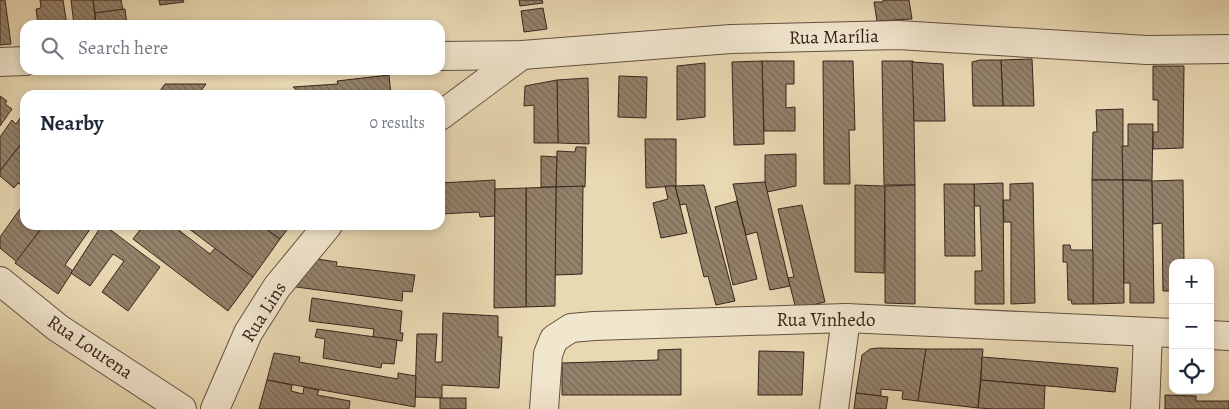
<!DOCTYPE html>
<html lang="en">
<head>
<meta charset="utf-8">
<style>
	:root { --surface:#fff; --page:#f2f2f3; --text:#1f2937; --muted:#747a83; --line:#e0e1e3 }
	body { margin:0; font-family:Alegreya,serif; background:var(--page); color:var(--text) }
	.controls { position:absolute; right:15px; bottom:15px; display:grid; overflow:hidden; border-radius:10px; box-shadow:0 2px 8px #0003 }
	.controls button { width:45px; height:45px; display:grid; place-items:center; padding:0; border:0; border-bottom:1px solid var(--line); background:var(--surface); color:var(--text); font:25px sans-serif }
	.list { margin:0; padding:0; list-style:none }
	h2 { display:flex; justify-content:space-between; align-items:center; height:65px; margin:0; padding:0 20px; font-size:21px }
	h2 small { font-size:16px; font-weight:400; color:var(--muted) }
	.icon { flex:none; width:28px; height:28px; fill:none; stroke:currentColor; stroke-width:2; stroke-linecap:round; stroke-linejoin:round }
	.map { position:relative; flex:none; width:1229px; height:409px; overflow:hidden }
	.search { position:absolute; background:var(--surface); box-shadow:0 2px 8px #0003; left:20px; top:20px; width:425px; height:55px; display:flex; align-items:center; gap:12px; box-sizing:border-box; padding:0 18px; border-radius:15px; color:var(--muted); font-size:19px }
	.panel { position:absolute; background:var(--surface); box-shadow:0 2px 8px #0003; left:20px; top:90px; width:425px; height:140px; border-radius:15px }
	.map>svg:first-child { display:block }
	.building { fill:url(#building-back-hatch); stroke:#38241d }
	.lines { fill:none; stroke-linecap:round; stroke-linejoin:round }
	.street-casing { stroke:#645142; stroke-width:30 }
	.street { stroke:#f1e6ce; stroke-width:28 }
	.labels { text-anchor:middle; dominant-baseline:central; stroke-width:4.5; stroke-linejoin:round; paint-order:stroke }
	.street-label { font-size:19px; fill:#38241d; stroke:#f1e6ce }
</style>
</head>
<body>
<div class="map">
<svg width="1229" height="409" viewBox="0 0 1229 409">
	<defs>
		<pattern id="building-back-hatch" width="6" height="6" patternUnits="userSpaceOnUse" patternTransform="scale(1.25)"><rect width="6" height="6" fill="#94826b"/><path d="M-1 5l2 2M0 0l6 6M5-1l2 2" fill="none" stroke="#7a6a57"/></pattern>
	</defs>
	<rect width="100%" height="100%" fill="#e9d9b3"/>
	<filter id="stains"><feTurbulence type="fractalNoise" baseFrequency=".004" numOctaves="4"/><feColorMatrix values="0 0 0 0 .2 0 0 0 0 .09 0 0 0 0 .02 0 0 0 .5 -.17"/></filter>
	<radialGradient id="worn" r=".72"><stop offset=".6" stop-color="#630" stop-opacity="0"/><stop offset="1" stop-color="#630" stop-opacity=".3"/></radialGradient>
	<g class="building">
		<polygon points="0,0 5,0 11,44 0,45"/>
		<polygon points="40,0 63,0 67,25 38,25 36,9 41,8"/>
		<polygon points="71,0 93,0 96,25 74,25"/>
		<polygon points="93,0 121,0 123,10 95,13"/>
		<polygon points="159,0 183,0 184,2 160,5"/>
		<polygon points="519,0 542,0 543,3 520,6"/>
		<polygon points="883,0 909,0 912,19 877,21 874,2 883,2"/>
		<polygon points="543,8 547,29 524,32 521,11"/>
		<polygon points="125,9 127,25 96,25 95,13"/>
		<polygon points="1032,59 1034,106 1003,106 1001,60"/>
		<polygon points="980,60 1001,60 1003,106 973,106 972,62"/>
		<polygon points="762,61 794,61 794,84 786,84 786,108 795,107 795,131 764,131"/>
		<polygon points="762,61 764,144 734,145 732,62"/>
		<polygon points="823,61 853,61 855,130 849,130 850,184 824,184"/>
		<polygon points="882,61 913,61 915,185 884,185"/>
		<polygon points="912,62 943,64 945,121 914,121"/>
		<polygon points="705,63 705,117 677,120 677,66"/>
		<polygon points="1153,66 1184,66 1183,148 1153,149 1153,132 1158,132 1158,100 1153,100"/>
		<polygon points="389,75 391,95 302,95 293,87 338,84 337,81"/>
		<polygon points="619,76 647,77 646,118 618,117"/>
		<polygon points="588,78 589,144 558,143 557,80"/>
		<polygon points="557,80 558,143 534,143 534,105 524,106 525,86"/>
		<polygon points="165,84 206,84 198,95 157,95"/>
		<polygon points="0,96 7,101 5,104 12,109 0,126"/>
		<polygon points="1123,109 1123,180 1092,180 1093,132 1097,132 1096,110"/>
		<polygon points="23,114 25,115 25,139 0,171 0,137 12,120 16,124"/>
		<polygon points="1128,124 1153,124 1152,180 1123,180 1122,146 1128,146"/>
		<polygon points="25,139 25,188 18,183 14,188 0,176 0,171"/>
		<polygon points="645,139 676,139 676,186 646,188"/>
		<polygon points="576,147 586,147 585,187 556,187 557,151 575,152"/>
		<polygon points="796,154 796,186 767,192 765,182 765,155"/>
		<polygon points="541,156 557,157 556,187 541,187"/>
		<polygon points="495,180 495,216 480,217 479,212 440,214 440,183"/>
		<polygon points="1092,180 1123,180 1124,303 1093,304"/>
		<polygon points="1123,180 1152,181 1154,303 1130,303 1130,283 1124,283"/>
		<polygon points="1183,180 1184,263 1173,263 1173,291 1163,291 1162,223 1153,224 1152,181"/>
		<polygon points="765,182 790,286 770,290 757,232 746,235 733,184"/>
		<polygon points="1003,183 1004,304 975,304 975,271 982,271 980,206 974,206 974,184"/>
		<polygon points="1033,183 1035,303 1011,304 1011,222 1004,222 1003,200 1010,200 1010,184"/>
		<polygon points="944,184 974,184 975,256 945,256"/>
		<polygon points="704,185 735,301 716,305 708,276 704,277 686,204 680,205 675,186"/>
		<polygon points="855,185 885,186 884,273 855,272"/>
		<polygon points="915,185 915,304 885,303 885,186"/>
		<polygon points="583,186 582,274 555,275 556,187"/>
		<polygon points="665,186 675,186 687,233 661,238 653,203 668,199"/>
		<polygon points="556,187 555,306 526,307 526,188"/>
		<polygon points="526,188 526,307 494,308 495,189"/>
		<polygon points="737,201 757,279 733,285 715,207"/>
		<polygon points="25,202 25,225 44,225 17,262 0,248 0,237"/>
		<polygon points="802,205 825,302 796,309 788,278 794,277 778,209"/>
		<polygon points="44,225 93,225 65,265 73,271 58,294 15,263"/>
		<polygon points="102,225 104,225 160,267 128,311 102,292 124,261 113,254 90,286 71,273"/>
		<polygon points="142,225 172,225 210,254 215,248 253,277 228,311 133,239 143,226"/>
		<polygon points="184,225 261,225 280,239 253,277"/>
		<polygon points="261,225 291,225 280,239"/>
		<polygon points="1063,245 1070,245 1071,250 1093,250 1093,304 1072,304 1071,300 1068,300 1067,262 1063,262"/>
		<polygon points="317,259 337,262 336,266 415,275 412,292 403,291 402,301 296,287"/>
		<polygon points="312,298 402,311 400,333 403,333 402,341 373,337 374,329 309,321"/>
		<polygon points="443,313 498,316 498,337 502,337 499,388 442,385 442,398 415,397 417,334 437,334 435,362 442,362"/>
		<polygon points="317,329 397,340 394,364 382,363 381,368 323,358 325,339 315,337"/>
		<polygon points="878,348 926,349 918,401 902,399 903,391 881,389 881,396 856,393 862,355 870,349"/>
		<polygon points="681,349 681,395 562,395 562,363 658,360 658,350"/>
		<polygon points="926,349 983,349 978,408 918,401"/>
		<polygon points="759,351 804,352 802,395 758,395"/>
		<polygon points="274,353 300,357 299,362 398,379 398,373 416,376 415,407 267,380"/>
		<polygon points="982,357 1118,368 1115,392 981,380"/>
		<polygon points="267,380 292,385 291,391 303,394 304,387 319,390 317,395 350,401 349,409 259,409"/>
		<polygon points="981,380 1045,386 1044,409 995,409 978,408"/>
		<polygon points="856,393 888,397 886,409 854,409"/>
		<polygon points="1165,395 1196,396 1196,401 1229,401 1229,409 1165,409"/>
		<rect x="440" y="398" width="26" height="11"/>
	</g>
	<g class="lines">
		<g class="street-casing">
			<g id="street">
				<polyline points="440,56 522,55 731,39 898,35 1147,50 1229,49"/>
				<polyline points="0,62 25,61"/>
				<polyline points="440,116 522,55"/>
				<polyline points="0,281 58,328 182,409"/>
				<polyline points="1210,335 1229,336"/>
				<polyline points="215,409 248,333 277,287 328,225"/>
				<polyline points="544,409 548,354 554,339 571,328 594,326 846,318 1173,333"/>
				<polyline points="834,409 846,318"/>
				<polyline points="1145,409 1148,332"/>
			</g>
		</g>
		<use href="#street" class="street"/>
	</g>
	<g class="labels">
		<g class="street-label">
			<text transform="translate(834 37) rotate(-1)">Rua Marília</text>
			<text transform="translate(264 312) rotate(-58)">Rua Lins</text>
			<text x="826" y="320">Rua Vinhedo</text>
			<text transform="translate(90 347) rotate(34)">Rua Lourena</text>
		</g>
	</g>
	<rect width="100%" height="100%" filter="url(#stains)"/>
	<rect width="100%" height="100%" fill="url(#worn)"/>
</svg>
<div class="controls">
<button>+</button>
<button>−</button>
<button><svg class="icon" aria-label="locate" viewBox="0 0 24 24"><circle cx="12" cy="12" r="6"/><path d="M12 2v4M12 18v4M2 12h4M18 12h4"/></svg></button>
</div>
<div class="search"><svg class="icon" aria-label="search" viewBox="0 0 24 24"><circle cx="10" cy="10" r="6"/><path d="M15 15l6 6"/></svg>Search here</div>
<section class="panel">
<h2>Nearby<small>0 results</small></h2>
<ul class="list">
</ul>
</section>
</div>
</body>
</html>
